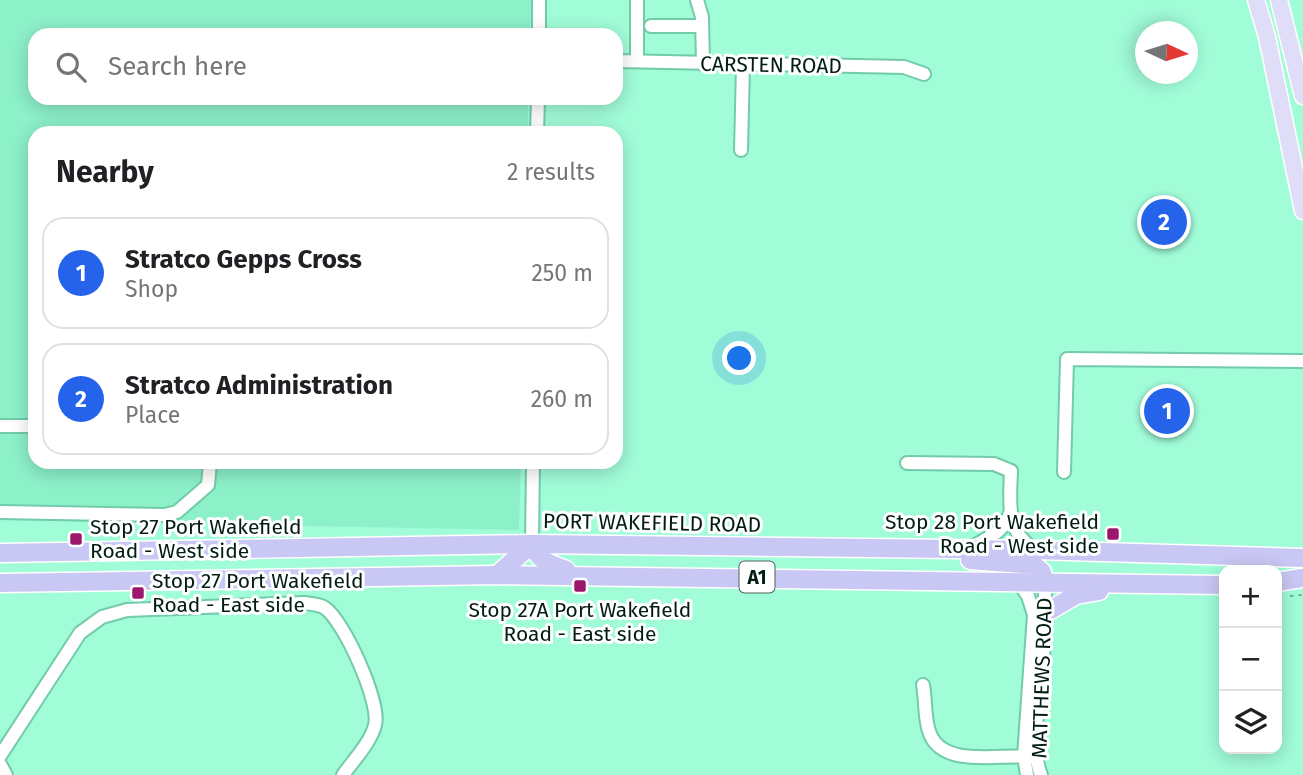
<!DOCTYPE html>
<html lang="en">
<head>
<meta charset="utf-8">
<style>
	:root { --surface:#fff; --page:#f6f6f6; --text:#202124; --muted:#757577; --line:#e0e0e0; --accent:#2563eb }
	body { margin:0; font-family:"Fira Sans",sans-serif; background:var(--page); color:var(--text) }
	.controls { position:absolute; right:21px; bottom:21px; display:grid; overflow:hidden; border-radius:14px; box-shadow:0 4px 18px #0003 }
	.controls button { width:63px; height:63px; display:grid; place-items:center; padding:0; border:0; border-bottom:2px solid var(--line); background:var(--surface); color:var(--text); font:35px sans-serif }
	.compass { position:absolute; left:1135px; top:21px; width:63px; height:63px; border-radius:50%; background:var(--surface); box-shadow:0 4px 18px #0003; rotate:94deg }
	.you { position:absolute; left:740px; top:359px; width:24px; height:24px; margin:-18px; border:5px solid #fff; border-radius:50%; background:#1a73e8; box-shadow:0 0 0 10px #1a73e833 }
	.badge { display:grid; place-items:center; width:46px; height:46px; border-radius:50%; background:var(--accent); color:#fff; font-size:23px; font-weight:700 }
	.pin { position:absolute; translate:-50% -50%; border:4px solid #fff; box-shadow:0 2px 7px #0006 }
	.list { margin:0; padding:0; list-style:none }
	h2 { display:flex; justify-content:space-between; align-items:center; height:91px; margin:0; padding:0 28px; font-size:30px }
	h2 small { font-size:23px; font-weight:400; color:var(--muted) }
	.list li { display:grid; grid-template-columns:46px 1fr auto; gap:21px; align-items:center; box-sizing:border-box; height:112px; margin:0 14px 14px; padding:0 14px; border:2px solid var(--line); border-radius:21px }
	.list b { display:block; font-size:26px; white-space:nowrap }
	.list p { margin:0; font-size:23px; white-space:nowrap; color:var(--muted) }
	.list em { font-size:23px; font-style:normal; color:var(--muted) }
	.icon { flex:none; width:38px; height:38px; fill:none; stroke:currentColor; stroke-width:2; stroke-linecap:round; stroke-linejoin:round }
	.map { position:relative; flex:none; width:1303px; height:775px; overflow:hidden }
	.search { position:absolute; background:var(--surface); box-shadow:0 4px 18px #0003; left:28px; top:28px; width:595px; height:77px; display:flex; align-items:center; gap:18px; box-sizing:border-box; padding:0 24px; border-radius:21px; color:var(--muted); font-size:26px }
	.panel { position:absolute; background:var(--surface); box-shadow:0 4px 18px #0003; left:28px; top:126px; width:595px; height:343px; border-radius:21px }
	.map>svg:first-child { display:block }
	.built { fill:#8cf0c9 }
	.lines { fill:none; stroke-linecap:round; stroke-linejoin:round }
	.minor-casing { stroke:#72cba9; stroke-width:16 }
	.major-casing { stroke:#fff; stroke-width:19 }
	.highway-casing { stroke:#fff; stroke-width:21 }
	.path { stroke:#6cb397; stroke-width:2; stroke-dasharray:3.5 5; stroke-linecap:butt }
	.minor { stroke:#fff; stroke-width:12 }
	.major { stroke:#dfddf8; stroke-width:16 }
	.highway { stroke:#c9c7f3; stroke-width:18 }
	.poi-dot { fill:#9a176c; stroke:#fff; stroke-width:2.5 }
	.labels { text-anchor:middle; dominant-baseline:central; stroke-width:6; stroke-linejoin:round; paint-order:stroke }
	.shield { fill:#fff; stroke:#4e625a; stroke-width:2 }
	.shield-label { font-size:19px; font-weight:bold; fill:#021e14 }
	.street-label { font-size:21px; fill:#021e14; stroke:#fff }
	.poi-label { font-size:21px; fill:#021e14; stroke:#fff; text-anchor:start }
</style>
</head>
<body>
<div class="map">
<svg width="1303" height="775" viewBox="0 0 1303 775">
	<rect width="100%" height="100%" fill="#a1fcd8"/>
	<polygon class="built" points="0,0 531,0 530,35 35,35 35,98 528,98 528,133 35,133 35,462 521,462 519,530 0,520"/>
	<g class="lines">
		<g class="minor-casing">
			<g id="minor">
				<polyline points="637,0 637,61"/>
				<polyline points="697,0 702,17 703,64"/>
				<polyline points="651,26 702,26"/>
				<polyline points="539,35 539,0"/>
				<polyline points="616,61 904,67 924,74"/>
				<polyline points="537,133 538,98"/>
				<polyline points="741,150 743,65"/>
				<polyline points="0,426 35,426"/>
				<path d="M 907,463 L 994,464 L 1011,471 C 1010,502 1005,531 1034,549"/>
				<polyline points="1064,472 1067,359 1303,361"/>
				<polyline points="0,512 164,515 177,512 208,485 210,462"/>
				<polyline points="532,544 533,462"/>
				<path d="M 970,549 C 986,537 1004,534 1010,513"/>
				<polyline points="1017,580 1028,596 1034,615 1024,756 1027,775"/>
				<path d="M 923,685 C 926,701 924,720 930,734 C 944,769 1003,753 1032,757"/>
				<path d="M 0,756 L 80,633 L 102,617 L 127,610 L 304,603 C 311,604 319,604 325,608 C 344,621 381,703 375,725 C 371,742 353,761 343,775"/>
				<polyline points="0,764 6,775"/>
				<path d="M 1041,775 C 1031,749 1037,721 1039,694 C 1043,656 1048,619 1044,581"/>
			</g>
		</g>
		<g class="major-casing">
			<g id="major">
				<polyline points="1256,0 1267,37 1303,211"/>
				<polyline points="1279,0 1303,96"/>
			</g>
		</g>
		<g class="highway-casing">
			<g id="highway">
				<path d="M 532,544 C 540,562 548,563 566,570"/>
				<polyline points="0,553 532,544 1034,550 1303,558"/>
				<polyline points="970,560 1034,565 1042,572 1044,581"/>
				<polyline points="497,575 532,544"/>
				<polyline points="1277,582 1303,578"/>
				<polyline points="0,583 497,575 1224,585"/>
				<polyline points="1047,612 1076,595 1099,591"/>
			</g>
		</g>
		<polyline class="path" points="1290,596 1303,595"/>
		<use href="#minor" class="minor"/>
		<use href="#major" class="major"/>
		<use href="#highway" class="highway"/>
	</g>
	<g class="poi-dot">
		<rect x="1106" y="527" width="14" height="14" rx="3.5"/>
		<rect x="69" y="532" width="14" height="14" rx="3.5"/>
		<rect x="573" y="579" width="14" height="14" rx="3.5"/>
		<rect x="131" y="586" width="14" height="14" rx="3.5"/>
	</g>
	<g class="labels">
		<rect class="shield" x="739.5" y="561.5" width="35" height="31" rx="5"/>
		<g class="shield-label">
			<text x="757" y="577">A1</text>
		</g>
		<g class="street-label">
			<text transform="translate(771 65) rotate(1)">CARSTEN ROAD</text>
			<text transform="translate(652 523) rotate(1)">PORT WAKEFIELD ROAD</text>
			<text transform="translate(1042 678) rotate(-88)">MATTHEWS ROAD</text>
		</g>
		<g class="poi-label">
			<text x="1099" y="522" text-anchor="end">Stop 28 Port Wakefield<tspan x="1099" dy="24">Road - West side</tspan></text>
			<text x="90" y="527">Stop 27 Port Wakefield<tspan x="90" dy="24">Road - West side</tspan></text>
			<text x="152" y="581">Stop 27 Port Wakefield<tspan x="152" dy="24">Road - East side</tspan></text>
			<text x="580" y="610" text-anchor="middle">Stop 27A Port Wakefield<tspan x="580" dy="24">Road - East side</tspan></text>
		</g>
	</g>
</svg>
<div class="controls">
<button>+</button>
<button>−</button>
<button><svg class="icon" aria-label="layers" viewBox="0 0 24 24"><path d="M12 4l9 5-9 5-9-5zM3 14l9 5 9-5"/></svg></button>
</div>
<svg class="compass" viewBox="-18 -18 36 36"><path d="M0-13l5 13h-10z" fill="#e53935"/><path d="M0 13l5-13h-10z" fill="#757577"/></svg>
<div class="you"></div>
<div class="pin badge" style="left:1167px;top:411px">1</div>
<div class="pin badge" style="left:1164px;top:222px">2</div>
<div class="search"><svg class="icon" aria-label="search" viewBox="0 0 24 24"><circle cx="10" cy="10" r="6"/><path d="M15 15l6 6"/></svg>Search here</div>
<section class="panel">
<h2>Nearby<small>2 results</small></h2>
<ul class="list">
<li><span class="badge">1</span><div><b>Stratco Gepps Cross</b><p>Shop</p></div><em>250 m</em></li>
<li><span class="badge">2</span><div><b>Stratco Administration</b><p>Place</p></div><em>260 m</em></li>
</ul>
</section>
</div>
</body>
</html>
